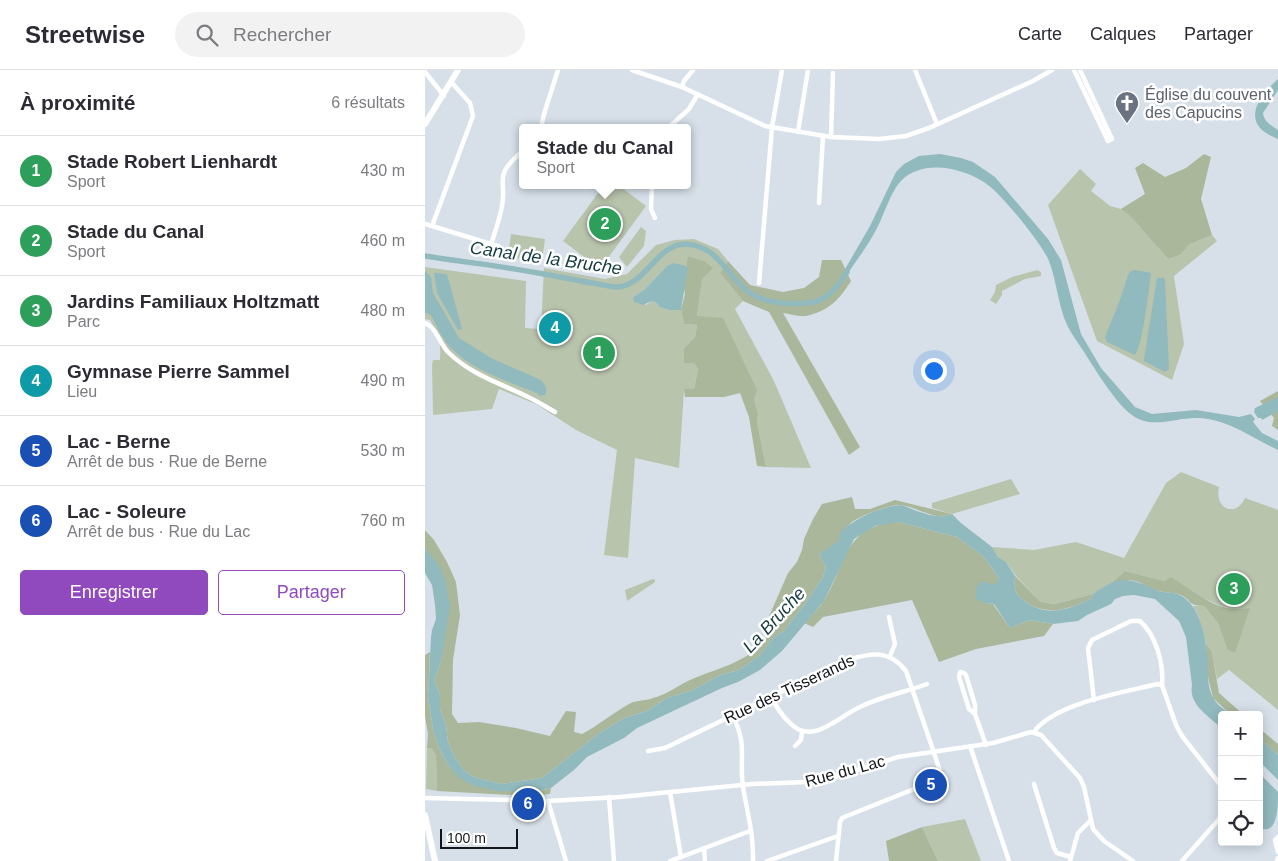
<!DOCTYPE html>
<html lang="fr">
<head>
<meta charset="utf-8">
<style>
	:root { --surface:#fff; --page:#f2f2f3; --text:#2b2b33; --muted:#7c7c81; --line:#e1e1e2; --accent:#904abe }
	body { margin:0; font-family:Helvetica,sans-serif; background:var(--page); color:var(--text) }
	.controls { position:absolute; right:15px; bottom:15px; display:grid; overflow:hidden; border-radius:5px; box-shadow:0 2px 12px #0003 }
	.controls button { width:45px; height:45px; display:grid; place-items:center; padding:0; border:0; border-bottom:1px solid var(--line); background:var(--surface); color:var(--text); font:25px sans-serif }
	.scale { position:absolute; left:15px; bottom:12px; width:78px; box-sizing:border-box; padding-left:5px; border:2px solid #121519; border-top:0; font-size:14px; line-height:18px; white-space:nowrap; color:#121519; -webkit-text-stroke:4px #fff; paint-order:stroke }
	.you { position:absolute; left:508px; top:300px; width:18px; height:18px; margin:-12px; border:4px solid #fff; border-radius:50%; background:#1a73e8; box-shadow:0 0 0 8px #1a73e833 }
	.badge { display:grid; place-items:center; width:32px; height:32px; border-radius:50%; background:var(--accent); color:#fff; font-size:16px; font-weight:700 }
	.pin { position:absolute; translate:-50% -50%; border:2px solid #fff; box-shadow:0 1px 5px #0006 }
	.popup { position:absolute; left:94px; top:54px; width:172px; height:65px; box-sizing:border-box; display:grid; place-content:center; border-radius:5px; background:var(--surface); filter:drop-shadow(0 1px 4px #0005); font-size:16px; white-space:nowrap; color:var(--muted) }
	.popup b { font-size:19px; color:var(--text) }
	.popup::after { content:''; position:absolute; left:50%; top:100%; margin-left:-10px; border:10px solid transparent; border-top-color:var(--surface) }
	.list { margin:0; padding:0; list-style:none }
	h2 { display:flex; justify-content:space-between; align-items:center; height:65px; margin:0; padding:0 20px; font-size:21px }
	h2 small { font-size:16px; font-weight:400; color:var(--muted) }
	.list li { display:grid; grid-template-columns:32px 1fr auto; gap:15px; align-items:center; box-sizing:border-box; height:70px; padding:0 20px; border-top:1px solid var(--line) }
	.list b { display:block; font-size:19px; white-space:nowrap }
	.list p { margin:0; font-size:16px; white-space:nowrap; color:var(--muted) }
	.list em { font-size:16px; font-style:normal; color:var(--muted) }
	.actions { display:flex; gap:10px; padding:15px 20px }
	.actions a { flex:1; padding:11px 0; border:1px solid var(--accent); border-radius:5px; text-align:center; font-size:18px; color:var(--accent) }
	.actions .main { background:var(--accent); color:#fff }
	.icon { flex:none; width:28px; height:28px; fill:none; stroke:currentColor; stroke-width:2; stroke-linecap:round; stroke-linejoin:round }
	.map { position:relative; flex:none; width:853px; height:791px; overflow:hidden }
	header { display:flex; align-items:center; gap:30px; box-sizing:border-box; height:70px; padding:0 25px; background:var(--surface); border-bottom:1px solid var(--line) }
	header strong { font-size:24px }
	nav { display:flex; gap:28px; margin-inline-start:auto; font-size:18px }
	.search { width:350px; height:45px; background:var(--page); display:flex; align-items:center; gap:12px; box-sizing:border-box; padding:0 18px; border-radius:28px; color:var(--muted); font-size:19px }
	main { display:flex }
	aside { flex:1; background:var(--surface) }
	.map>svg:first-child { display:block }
	.green { fill:#b9c4ad }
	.forest { fill:#aab79a }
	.water { fill:#91babe }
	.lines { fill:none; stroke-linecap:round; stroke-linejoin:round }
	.canal { stroke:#91babe; stroke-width:5.5 }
	.street { stroke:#fff; stroke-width:4.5 }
	.secondary { stroke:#fff; stroke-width:6 }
	.labels { text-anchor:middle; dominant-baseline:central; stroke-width:5; stroke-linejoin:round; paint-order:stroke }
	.worship-label { font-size:16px; fill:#5b616d; stroke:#fff; text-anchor:start }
	.street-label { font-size:16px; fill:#121519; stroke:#fff }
	.water-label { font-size:18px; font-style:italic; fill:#153c40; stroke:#fff }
</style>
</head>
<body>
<header>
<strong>Streetwise</strong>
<div class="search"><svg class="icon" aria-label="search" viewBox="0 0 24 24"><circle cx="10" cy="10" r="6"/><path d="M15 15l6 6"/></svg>Rechercher</div>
<nav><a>Carte</a><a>Calques</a><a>Partager</a></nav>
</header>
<main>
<aside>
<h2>À proximité<small>6 résultats</small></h2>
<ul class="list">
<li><span class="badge" style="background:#2e9e5b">1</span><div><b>Stade Robert Lienhardt</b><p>Sport</p></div><em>430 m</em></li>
<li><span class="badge" style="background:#2e9e5b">2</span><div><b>Stade du Canal</b><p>Sport</p></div><em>460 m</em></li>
<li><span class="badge" style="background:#2e9e5b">3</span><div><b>Jardins Familiaux Holtzmatt</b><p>Parc</p></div><em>480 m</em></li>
<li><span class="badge" style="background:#0f9aa8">4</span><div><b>Gymnase Pierre Sammel</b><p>Lieu</p></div><em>490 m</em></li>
<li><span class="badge" style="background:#1a4fb4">5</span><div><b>Lac - Berne</b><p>Arrêt de bus · Rue de Berne</p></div><em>530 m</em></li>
<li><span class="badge" style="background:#1a4fb4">6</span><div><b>Lac - Soleure</b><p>Arrêt de bus · Rue du Lac</p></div><em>760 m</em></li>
</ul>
<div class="actions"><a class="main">Enregistrer</a><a>Partager</a></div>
</aside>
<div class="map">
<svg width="853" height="791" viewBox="0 0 853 791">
	<rect width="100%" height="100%" fill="#d7e0e9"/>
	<g class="green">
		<polygon points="655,99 671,114 666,121 685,136 696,139 707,148 743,189 755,185 765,174 787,165 792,171 749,206 759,274 747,310 672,271 623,135"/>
		<polygon points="179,115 193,115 221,136 175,199 138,171"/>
		<polygon points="216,157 221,161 219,176 202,197 194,187"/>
		<polygon points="86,164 120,169 117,192 83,187"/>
		<path d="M 269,169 L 293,179 L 303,191 L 295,203 L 318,231 L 310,239 L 349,311 L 386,398 L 341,397 L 332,352 L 333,343 L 329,329 L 272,246 L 279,191 L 263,186 L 263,198 L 261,196 L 242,196 L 219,220 L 208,227 L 221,235 L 227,231 L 232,233 L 234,237 L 244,240 L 256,240 L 259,254 L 272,255 L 270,267 L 259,278 L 259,293 L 269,293 L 273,299 L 269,319 L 259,320 L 254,398 L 210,388 L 203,488 L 179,485 L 192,380 L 151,360 L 111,334 L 74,319 L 67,339 L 8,345 L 7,295 L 8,290 L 15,290 C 16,271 14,266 5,250 L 0,249 L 0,197 L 101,211 L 100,258 L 116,259 L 119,198 L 180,209 L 202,204 L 231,175 L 250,170 Z"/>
		<polygon points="612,200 616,202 616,206 600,209 577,221 577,225 571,234 565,230 570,222 571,215 587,207"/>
		<path d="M 756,402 L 794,417 C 789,439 811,448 820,428 L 853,440 L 853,640 L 804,600 L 792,609 L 787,582 L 781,573 L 774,547 L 768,536 L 779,536 L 793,553 L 802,579 L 824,538 L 808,539 L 796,536 L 740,511 L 700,501 L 685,514 L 668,524 L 630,534 L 616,532 L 591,506 L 581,492 L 573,487 L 567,477 L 609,480 L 651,472 L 699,488 L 741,413 Z"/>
		<polygon points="586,409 595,424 527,444 507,438 507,433"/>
		<polygon points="228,509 230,510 230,512 202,531 200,520"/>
		<polygon points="2,678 7,679 11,686 12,721 1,719"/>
		<polygon points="540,749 556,791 513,791 497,757"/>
	</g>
	<g class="forest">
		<polygon points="779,84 786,87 776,129 787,165 765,174 755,185 743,189 707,148 696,139 720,124 710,98 718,93 740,107 761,98"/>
		<polygon points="263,186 279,191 288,198 277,209 272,246 298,248 332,320 329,329 333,343 332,352 341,397 332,396 324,347 315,323 299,327 260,327 259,319 269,319 273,299 269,293 259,293 259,278 270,267 272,255 259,254 256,240 260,224 259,219"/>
		<path d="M 397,190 L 416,190 L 426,211 C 414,230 404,241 381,246 C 374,247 365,244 358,243 L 435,377 L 424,385 L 344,242 L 318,231 L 295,203 L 303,191 L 325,215 L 358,222 L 379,218 L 394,207 Z"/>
		<polygon points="853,321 853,360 847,356 849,348 835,331"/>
		<path d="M 427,427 L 430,439 L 445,439 L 470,430 L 527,444 C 509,452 492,436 474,435 C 464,435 435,446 427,452 C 421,457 419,466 414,472 C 409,477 401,480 394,484 L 401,497 L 398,507 L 384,528 L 359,561 L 349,567 L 334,586 L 314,600 L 295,605 L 268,620 L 242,628 L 222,641 L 199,648 L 173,664 L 117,708 L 77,714 L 59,710 L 47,706 L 39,700 L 30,688 L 23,672 L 21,655 L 15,639 L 15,625 L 9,610 L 16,592 L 19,565 L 0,478 L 0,460 L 9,470 L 22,492 L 31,512 L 35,545 L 28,590 L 27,644 L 33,653 L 54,652 L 91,658 L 125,666 L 141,641 L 151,642 L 149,662 L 157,664 C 174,655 189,642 206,633 C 212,630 221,631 228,628 C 240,625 251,617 263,611 C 291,598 328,592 344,564 L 342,551 L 363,503 L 372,492 L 377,480 L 379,469 L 388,449 L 397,434 Z"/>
		<path d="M 474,452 L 532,467 L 558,486 L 574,508 L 560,533 L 568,534 L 585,558 L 604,550 L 628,554 L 619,566 L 551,579 L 514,592 L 487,530 L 398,547 L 388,557 L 379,553 C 386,545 395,538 400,529 C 423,491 419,455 474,452 Z"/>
		<path d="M 700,501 L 740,511 L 746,507 C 764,518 787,538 809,539 C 814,539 820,538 825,538 L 810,583 L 802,579 L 793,553 L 779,536 C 761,535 768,531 756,525 C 748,522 740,523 733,521 C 709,512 713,506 685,514 Z"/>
		<path d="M 590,506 L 616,532 L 630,534 L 668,524 L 667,528 C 645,540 619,547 598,530 C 589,523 589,517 590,506 Z"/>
		<polygon points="781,573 787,582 794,623 819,645 806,645 788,628 783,607"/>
		<polygon points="5,582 3,626 8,659 14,678 24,696 33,706 47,715 111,722 126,718 125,724 106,726 12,721 11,686 7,679 2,678 3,664 0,646 0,585"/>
		<polygon points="834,658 853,674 853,685 834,668"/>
		<polygon points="497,757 513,791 464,791 461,771"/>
	</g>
	<g class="water">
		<path d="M 853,9 L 853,20 L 838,43 C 839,52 846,55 853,60 L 853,69 C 848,67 840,63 836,59 C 820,42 840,21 853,9 Z"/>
		<path d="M 515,84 L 536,88 L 548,92 L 570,107 L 623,169 L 636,190 L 656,264 L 676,298 L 710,337 L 727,344 L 771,340 L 814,347 L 826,344 L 830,349 L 828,352 L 837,363 L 853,371 L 853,380 C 827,368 803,349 773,348 C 751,347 727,360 707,345 C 690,333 669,297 657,279 C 652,272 647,264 643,257 C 633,237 632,212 624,191 C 617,174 578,126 563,115 C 540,98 498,88 476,111 C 466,121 459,145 452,158 C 443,176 430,192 419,209 L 416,206 L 445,156 L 471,102 L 479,94 L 494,86 Z"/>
		<polygon points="249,193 261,196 263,198 256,240 244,240 234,237 232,233 227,231 218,235 209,232 208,227 219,220 242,196"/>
		<path d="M 710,200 L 726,203 C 724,218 718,275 710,285 L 682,272 L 680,267 L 695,230 L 703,205 L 706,201 Z"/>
		<path d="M 0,201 L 6,207 L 8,223 L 34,268 L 68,289 L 116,310 C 120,314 123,319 120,325 L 115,326 L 112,323 C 82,311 48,301 25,277 C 16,268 12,255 5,244 L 0,243 Z"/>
		<polygon points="9,203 22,204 37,259 33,260 12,223"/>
		<polygon points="732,208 739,208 740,210 744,299 740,302 719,291 719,289"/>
		<polygon points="853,327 853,341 837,350 836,348 833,348 829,342 830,338"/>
		<path d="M 476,435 C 491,440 512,451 527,444 L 536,453 L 567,477 L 573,487 L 581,492 L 590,506 C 589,517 589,523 598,530 C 620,548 644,540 667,528 L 668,524 C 695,505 703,507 731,520 C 739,524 749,521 757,526 C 777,539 781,570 783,592 C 783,604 782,618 789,629 C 793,636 800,640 806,645 L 797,645 L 797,658 C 784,647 763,634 767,615 L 761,567 L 754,551 L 730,529 L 709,525 L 698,526 L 690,529 L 686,534 L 662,545 L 653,551 L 628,554 L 604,550 L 585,558 L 569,534 L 560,533 L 551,529 L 551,517 L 557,511 L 569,515 L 574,508 L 558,486 L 532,467 L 474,452 L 450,456 L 429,469 L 399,531 L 357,581 L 335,600 L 313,612 L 297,618 L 212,658 L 199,668 L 162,687 L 149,700 L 126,718 L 111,722 L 72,721 L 47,715 L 33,707 L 24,696 L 14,678 L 8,659 L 3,626 L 6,567 L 7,560 L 11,549 L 10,535 L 7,515 L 0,503 L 0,478 L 13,494 L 20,509 L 25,537 L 16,592 L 9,610 L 15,625 L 15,639 L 21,655 L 23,672 L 30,688 L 39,700 L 47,706 L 59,710 L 77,714 L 117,708 L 173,664 L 199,648 L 222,641 L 242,628 L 268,620 L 295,605 L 314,600 L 334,586 L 349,567 L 359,561 L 384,528 L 398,507 L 401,497 L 394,484 L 414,471 L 415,462 C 431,448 454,437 476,435 Z"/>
		<polygon points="834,668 853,685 853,710 834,691"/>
		<path d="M 834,703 L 853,722 C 853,737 853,766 834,758 Z"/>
	</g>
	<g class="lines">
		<path class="canal" d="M 0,186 C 38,192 76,196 113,203 C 133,206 153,211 173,214 C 179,215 186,217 192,217 C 221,216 231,174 261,174 C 294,176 301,206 325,223 C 341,234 383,238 399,228 C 407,223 417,211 422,202"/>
		<g class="street">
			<polyline points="207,0 257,17 340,56 406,67 454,69 481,66 504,58 608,11 627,0"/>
			<polyline points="490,0 512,54"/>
			<polyline points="649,0 683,71"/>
			<polyline points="655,0 687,69 683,71"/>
			<polyline points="0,2 19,26"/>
			<polyline points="257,17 259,11 268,0"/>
			<polyline points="116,58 119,44 133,0"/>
			<polyline points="243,58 264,39 273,24"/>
			<polyline points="373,62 383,0"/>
			<polyline points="406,67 408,3"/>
			<polyline points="227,115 226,139 230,148"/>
			<polyline points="394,133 398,66"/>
			<path d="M 0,154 L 7,156 L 66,174 L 73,176 L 71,185 L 64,183 C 67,169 73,155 76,141 C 84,110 65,108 98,81"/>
			<polyline points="7,156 48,46 45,33 27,13"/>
			<polyline points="334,213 347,57 357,0"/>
			<path d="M 0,253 C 11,257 15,274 23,282 C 46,305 75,313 103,327 C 112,331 121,337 130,342"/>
			<polyline points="464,547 470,574 465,586"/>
			<polyline points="737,615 751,655 757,666 797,717"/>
			<path d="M 346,626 C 351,637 357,646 366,654 C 388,676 415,645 437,636 C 458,626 481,622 502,614"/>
			<path d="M 669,630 L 663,578 L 667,570 L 706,551 L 715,551 C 731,565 739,594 737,615"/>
			<polyline points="550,644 550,635 541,605 539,603 535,602 534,607 544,639 550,644 561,675"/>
			<path d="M 307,645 C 323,674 314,688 318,717 C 322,741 329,766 328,791"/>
			<path d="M 610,662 L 611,659 C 635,632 697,623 732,614 L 737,615"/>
			<polyline points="370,676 376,670 377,662"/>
			<polyline points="545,676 584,791"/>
			<path d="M 223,681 L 240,678 L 422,590 C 446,583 464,579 481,601 L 506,674 L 515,701 L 514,706 L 509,711 L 417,748 L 415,752 L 411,791"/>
			<polyline points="609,714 629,778 632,783 646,787"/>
			<polyline points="245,722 256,787"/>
			<polyline points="184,727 189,791"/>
			<polyline points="0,728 123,731 195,727 327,714 382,712 403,709 473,687 568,673 606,662 616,665 655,708 659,717 668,759 679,771 708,791"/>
			<polyline points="123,731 141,791"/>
			<polyline points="853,767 850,770 853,782"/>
			<polyline points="279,778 280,791"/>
			<polyline points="245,791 325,761"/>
			<polyline points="342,791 413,766"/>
			<polyline points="645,791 653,763 665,751"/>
			<polyline points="757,791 797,746"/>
			<polyline points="852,791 853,788"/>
		</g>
		<g class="secondary">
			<polyline points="0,54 33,0"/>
			<polyline points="0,745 10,791"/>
		</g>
	</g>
	<defs>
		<g id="church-pin" transform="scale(1.25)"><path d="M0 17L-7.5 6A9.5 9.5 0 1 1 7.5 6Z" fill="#6b7280" stroke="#fff"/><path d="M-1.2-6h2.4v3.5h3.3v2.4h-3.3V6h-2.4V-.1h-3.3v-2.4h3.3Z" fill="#fff"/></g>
	</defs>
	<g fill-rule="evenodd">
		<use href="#church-pin" x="702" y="33"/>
	</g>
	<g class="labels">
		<g class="worship-label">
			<text x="720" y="24">Église du couvent<tspan x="720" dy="18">des Capucins</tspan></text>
		</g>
		<g class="street-label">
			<text transform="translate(364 619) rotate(-25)">Rue des Tisserands</text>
			<text transform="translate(420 701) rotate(-15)">Rue du Lac</text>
		</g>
		<g class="water-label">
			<text transform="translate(121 188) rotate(8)">Canal de la Bruche</text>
			<text transform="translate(349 550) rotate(-47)">La Bruche</text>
		</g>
	</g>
</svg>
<div class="controls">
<button>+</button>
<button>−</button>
<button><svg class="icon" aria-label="locate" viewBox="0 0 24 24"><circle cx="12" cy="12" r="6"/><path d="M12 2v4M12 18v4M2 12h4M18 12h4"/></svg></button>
</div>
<div class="scale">100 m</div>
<div class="you"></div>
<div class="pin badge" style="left:174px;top:283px;background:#2e9e5b">1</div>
<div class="pin badge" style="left:180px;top:154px;background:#2e9e5b">2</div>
<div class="popup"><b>Stade du Canal</b>Sport</div>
<div class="pin badge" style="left:809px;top:519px;background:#2e9e5b">3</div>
<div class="pin badge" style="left:130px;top:258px;background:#0f9aa8">4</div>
<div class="pin badge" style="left:506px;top:715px;background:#1a4fb4">5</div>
<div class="pin badge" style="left:103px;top:734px;background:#1a4fb4">6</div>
</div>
</main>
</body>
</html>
